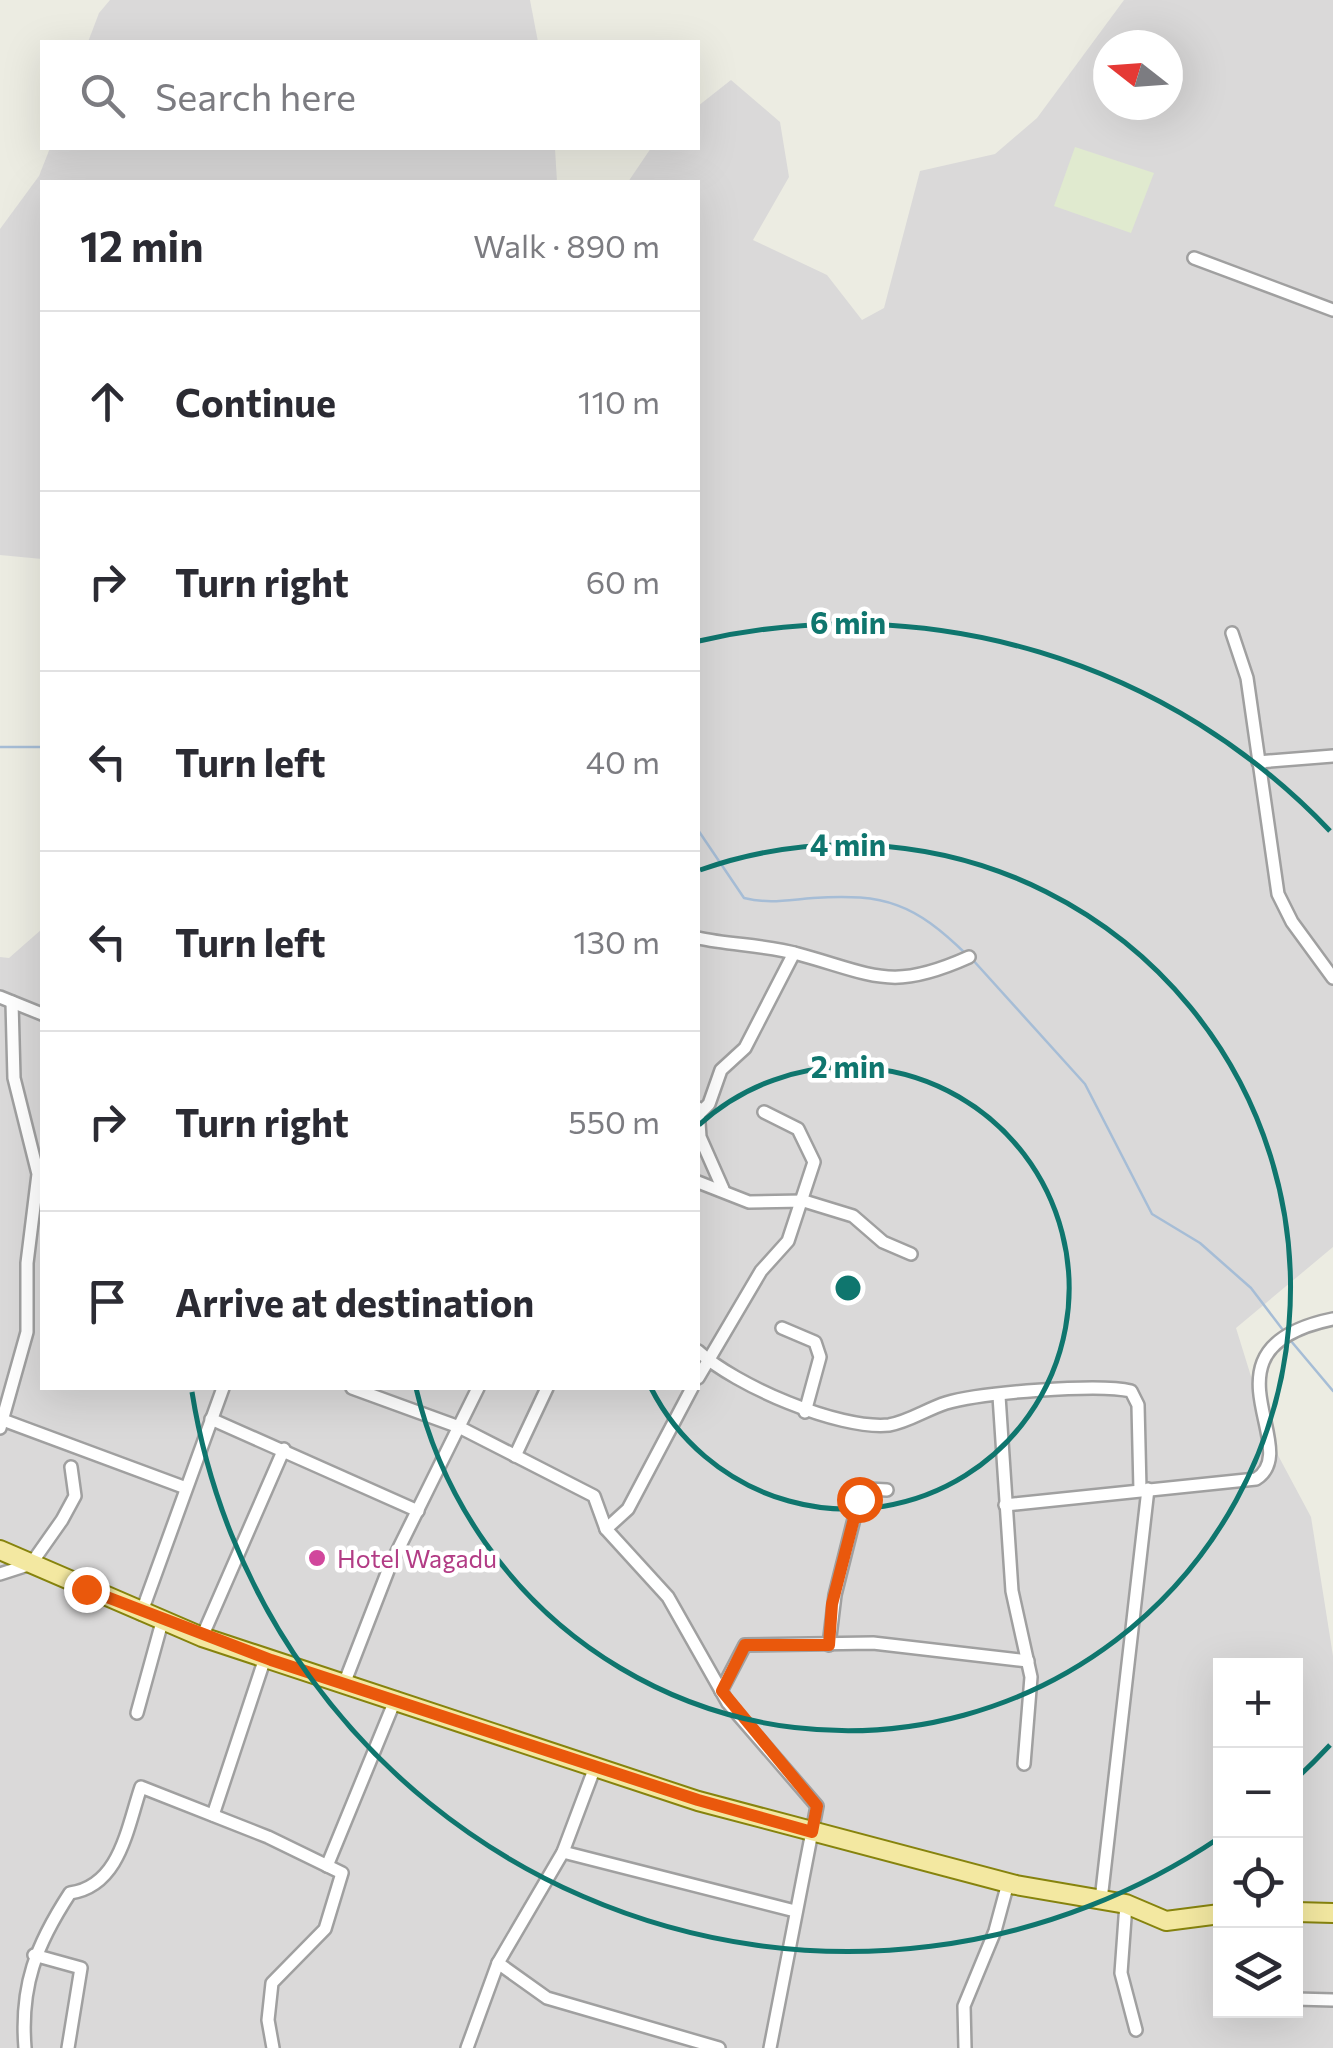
<!DOCTYPE html>
<html lang="en">
<head>
<meta charset="utf-8">
<style>
	:root { --surface:#fff; --page:#f2f2f3; --text:#2b2b33; --muted:#7c7c81; --line:#e1e1e2 }
	body { margin:0; font-family:Commissioner,sans-serif; background:var(--page); color:var(--text) }
	.controls { position:absolute; right:30px; bottom:30px; display:grid; overflow:hidden; border-radius:0px; box-shadow:0 10px 40px #0002 }
	.controls button { width:90px; height:90px; display:grid; place-items:center; padding:0; border:0; border-bottom:2px solid var(--line); background:var(--surface); color:var(--text); font:50px sans-serif }
	.compass { position:absolute; left:1093px; top:30px; width:90px; height:90px; border-radius:50%; background:var(--surface); box-shadow:0 10px 40px #0002; rotate:287deg }
	.stop { position:absolute; width:30px; height:30px; margin:-22px; border:8px solid #ea580c; border-radius:50%; background:#fff }
	.stop.end { background:#ea580c; border-color:#fff; box-shadow:0 2px 10px #0008 }
	.list { margin:0; padding:0; list-style:none }
	h2 { display:flex; justify-content:space-between; align-items:center; height:130px; margin:0; padding:0 40px; font-size:42px }
	h2 small { font-size:32px; font-weight:400; color:var(--muted) }
	.list li { display:grid; grid-template-columns:65px 1fr auto; gap:30px; align-items:center; box-sizing:border-box; height:180px; padding:0 40px; border-top:2px solid var(--line) }
	.list b { display:block; font-size:38px; white-space:nowrap }
	.list em { font-size:32px; font-style:normal; color:var(--muted) }
	.icon { flex:none; width:55px; height:55px; fill:none; stroke:currentColor; stroke-width:2; stroke-linecap:round; stroke-linejoin:round }
	.map { position:relative; flex:none; width:1333px; height:2048px; overflow:hidden }
	.search { position:absolute; background:var(--surface); box-shadow:0 10px 40px #0002; left:40px; top:40px; width:660px; height:110px; display:flex; align-items:center; gap:25px; box-sizing:border-box; padding:0 35px; border-radius:0px; color:var(--muted); font-size:38px }
	.panel { position:absolute; background:var(--surface); box-shadow:0 10px 40px #0002; left:40px; top:180px; width:660px; height:1210px; border-radius:0px }
	.map>svg:first-child { display:block }
	.residential { fill:#dad9d9; fill-rule:evenodd }
	.farmland { fill:#e0eacf }
	.lines { fill:none; stroke-linecap:round; stroke-linejoin:round }
	.stream { stroke:#a6bdd6; stroke-width:2.5 }
	.street-casing { stroke:#a0a0a0; stroke-width:16 }
	.primary-casing { stroke:#86830d; stroke-width:22 }
	.street { stroke:#fff; stroke-width:11 }
	.primary { stroke:#f3e8a1; stroke-width:18 }
	.route { stroke:#ea580c; stroke-width:12 }
	.ring { fill:none; stroke:#0f766e; stroke-width:5 }
	.hotel-dot { fill:#d1479c; stroke:#fff; stroke-width:4 }
	.labels { text-anchor:middle; dominant-baseline:central; stroke-width:9; stroke-linejoin:round; paint-order:stroke }
	.hotel-label { font-size:25px; fill:#b23c85; stroke:#fff; text-anchor:start }
	.centre { fill:#0f766e; stroke:#fff; stroke-width:5 }
	.ring-label { font-size:30px; text-anchor:middle; font-weight:bold; fill:#0f766e; stroke:#fff; stroke-width:9; stroke-linejoin:round; paint-order:stroke }
</style>
</head>
<body>
<div class="map">
<svg width="1333" height="2048" viewBox="0 0 1333 2048">
	<rect width="100%" height="100%" fill="#ecece2"/>
	<g class="residential">
		<polygon points="110,0 530,0 538,42 88,42 99,13"/>
		<path d="M 1124,0 L 1333,0 L 1333,1247 L 1236,1328 L 1272,1444 L 1311,1517 L 1333,1656 L 1333,2048 L 0,2048 L 0,957 L 9,958 L 42,929 L 42,1388 L 698,1388 L 698,182 L 628,182 L 651,148 L 698,148 L 698,106 L 731,80 L 780,122 L 789,177 L 753,240 L 827,275 L 862,320 L 884,308 L 920,171 L 995,154 L 1037,118 ZM 1108,45 L 1168,45 L 1168,105 L 1108,105 ZM 1220,1666 L 1296,1666 L 1296,2010 L 1220,2010 Z"/>
		<polygon points="50,148 555,148 557,182 42,182 42,559 0,555 0,229 39,176"/>
	</g>
	<polygon class="farmland" points="1075,147 1154,173 1131,233 1054,206"/>
	<g class="lines">
		<g class="stream">
			<polyline points="0,747 42,747"/>
			<path d="M 698,830 L 744,898 C 769,904 787,900 813,898 C 885,893 915,904 966,954"/>
			<polyline points="972,959 1085,1084 1152,1214 1200,1243 1251,1288 1286,1334"/>
			<polyline points="1291,1341 1333,1391"/>
		</g>
		<g class="street-casing">
			<g id="street">
				<polyline points="1194,258 1333,310"/>
				<polyline points="1232,633 1247,678 1278,894 1292,922 1333,978"/>
				<polyline points="1258,762 1333,756"/>
				<path d="M 698,938 C 730,945 766,945 798,954 C 875,975 891,992 969,957"/>
				<polyline points="0,997 42,1014"/>
				<polyline points="698,1108 700,1137 723,1189"/>
				<polyline points="698,1115 709,1104 721,1070 745,1048 794,953"/>
				<polyline points="698,1182 749,1202 804,1201 853,1216 883,1242 911,1254"/>
				<polyline points="782,1328 815,1342 820,1357 805,1412"/>
				<path d="M 698,1351 C 735,1385 838,1430 889,1425 C 908,1422 927,1409 946,1403 C 979,1393 1098,1383 1131,1391 L 1138,1405 L 1140,1490"/>
				<polyline points="698,1378 761,1271 788,1241 814,1162 798,1129 764,1112"/>
				<polyline points="352,1388 459,1427 594,1496 606,1529 668,1597 728,1703 817,1806 770,2048"/>
				<polyline points="999,1396 1012,1591 1031,1677 1024,1764"/>
				<polyline points="0,1419 186,1488"/>
				<polyline points="211,1419 418,1511"/>
				<polyline points="0,1428 27,1332 27,1263 38,1174 14,1078 12,1002"/>
				<polyline points="515,1456 547,1388"/>
				<path d="M 1005,1505 L 1256,1479 C 1306,1448 1192,1348 1333,1319"/>
				<polyline points="606,1529 628,1509 692,1388"/>
				<polyline points="0,1574 31,1564 62,1520 75,1496 71,1467"/>
				<polyline points="141,1614 223,1388"/>
				<polyline points="202,1637 284,1449"/>
				<polyline points="829,1645 835,1595 860,1495 868,1489 887,1490"/>
				<polyline points="344,1684 389,1568 478,1388"/>
				<polyline points="721,1691 745,1645 873,1643 1028,1661"/>
				<polyline points="137,1713 162,1622"/>
				<polyline points="213,1815 265,1658"/>
				<polyline points="563,1852 795,1911"/>
				<polyline points="327,1866 396,1698"/>
				<polyline points="1101,1900 1148,1489"/>
				<polyline points="1126,1904 1121,1973 1136,2030"/>
				<polyline points="34,1955 81,1968 68,2048"/>
				<polyline points="498,1963 547,1998 719,2048"/>
				<polyline points="1296,1999 1333,2000"/>
				<path d="M 25,2048 C 20,1986 36,1945 70,1893 C 120,1886 127,1828 141,1787 L 268,1837 L 342,1873 L 325,1929 L 272,1983 L 268,2020 L 273,2048"/>
				<polyline points="467,2048 498,1963 563,1852 595,1767"/>
				<polyline points="965,2048 964,2006 995,1931 1008,1883"/>
			</g>
		</g>
		<g class="primary-casing">
			<g id="primary">
				<polyline points="0,1550 202,1637 698,1801 1016,1885 1126,1904 1166,1921 1220,1914"/>
				<polyline points="1296,1912 1333,1913"/>
			</g>
		</g>
		<use href="#street" class="street"/>
		<use href="#primary" class="primary"/>
	</g>
	<g class="lines">
		<polyline class="route" points="86,1589 271,1660 698,1800 812,1832 817,1806 722,1691 745,1645 829,1645 832,1604 859,1499"/>
	</g>
	<g class="ring">
		<path d="M699 1125A221 221 0 1 1 651 1388"/>
		<path d="M700 870A443 443 0 1 1 416 1388"/>
		<path d="M1330 1745A664 664 0 0 1 1297 1778M1219 1838A664 664 0 0 1 192 1392M699 641A664 664 0 0 1 1330 831"/>
	</g>
	<circle class="hotel-dot" cx="317" cy="1558" r="10"/>
	<g class="labels">
		<g class="hotel-label">
			<text x="337" y="1558">Hotel Wagadu</text>
		</g>
	</g>
	<circle cx="848" cy="1288" r="15" class="centre"/>
	<g class="ring-label">
		<text x="848" y="634">6 min</text>
		<text x="848" y="856">4 min</text>
		<text x="848" y="1078">2 min</text>
	</g>
</svg>
<div class="controls">
<button>+</button>
<button>−</button>
<button><svg class="icon" aria-label="locate" viewBox="0 0 24 24"><circle cx="12" cy="12" r="6"/><path d="M12 2v4M12 18v4M2 12h4M18 12h4"/></svg></button>
<button><svg class="icon" aria-label="layers" viewBox="0 0 24 24"><path d="M12 4l9 5-9 5-9-5zM3 14l9 5 9-5"/></svg></button>
</div>
<svg class="compass" viewBox="-18 -18 36 36"><path d="M0-13l5 13h-10z" fill="#e53935"/><path d="M0 13l5-13h-10z" fill="#7c7c81"/></svg>
<div class="stop" style="left:859px;top:1499px"></div>
<div class="stop end" style="left:86px;top:1589px"></div>
<div class="search"><svg class="icon" aria-label="search" viewBox="0 0 24 24"><circle cx="10" cy="10" r="6"/><path d="M15 15l6 6"/></svg>Search here</div>
<section class="panel">
<h2>12 min<small>Walk · 890 m</small></h2>
<ul class="list">
<li><svg class="icon" aria-label="ahead" viewBox="0 0 24 24"><path d="M12 20V5M6 11l6-6 6 6"/></svg><div><b>Continue</b></div><em>110 m</em></li>
<li><svg class="icon" aria-label="right" viewBox="0 0 24 24"><path d="M7 20v-9h11M14 6l5 5-5 5"/></svg><div><b>Turn right</b></div><em>60 m</em></li>
<li><svg class="icon" aria-label="left" viewBox="0 0 24 24"><path d="M17 20v-9H6M10 6l-5 5 5 5"/></svg><div><b>Turn left</b></div><em>40 m</em></li>
<li><svg class="icon" aria-label="left" viewBox="0 0 24 24"><path d="M17 20v-9H6M10 6l-5 5 5 5"/></svg><div><b>Turn left</b></div><em>130 m</em></li>
<li><svg class="icon" aria-label="right" viewBox="0 0 24 24"><path d="M7 20v-9h11M14 6l5 5-5 5"/></svg><div><b>Turn right</b></div><em>550 m</em></li>
<li><svg class="icon" aria-label="arrive" viewBox="0 0 24 24"><path d="M6 21V4h12l-3 4 3 4H6"/></svg><div><b>Arrive at destination</b></div></li>
</ul>
</section>
</div>
</body>
</html>
